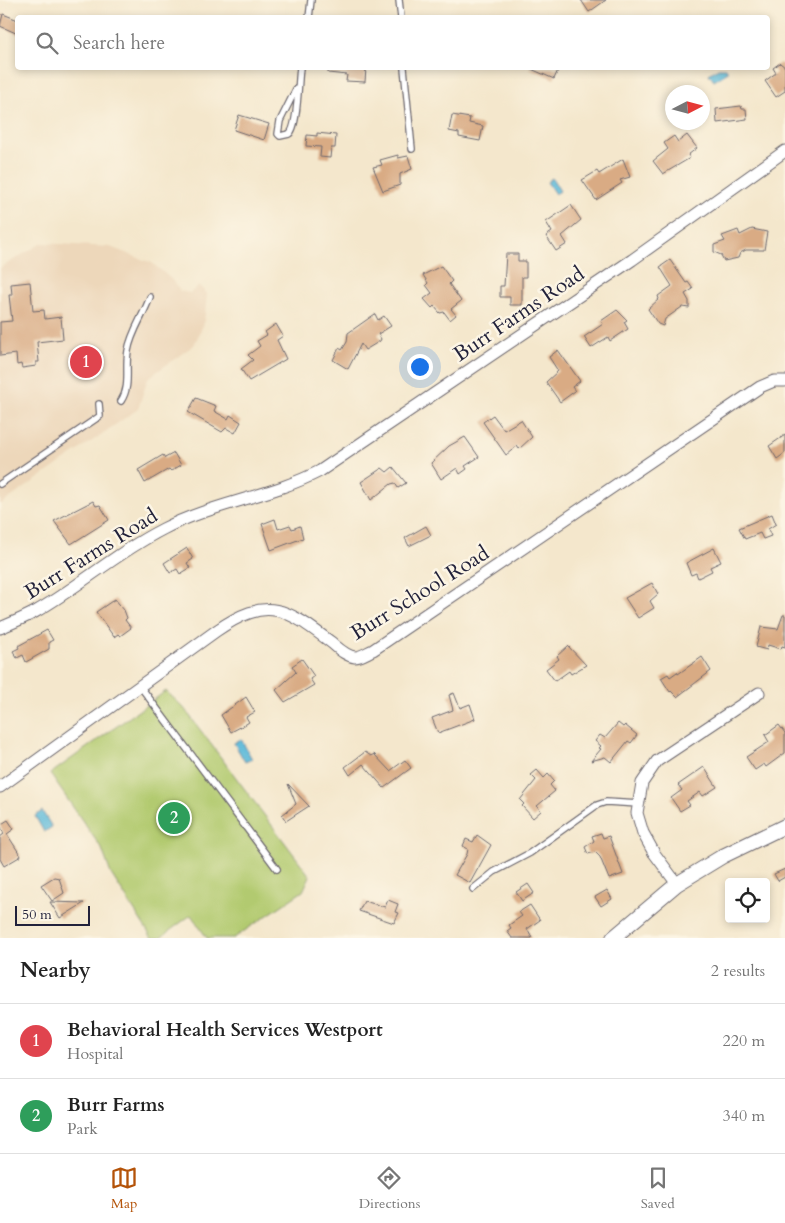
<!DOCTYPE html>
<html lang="en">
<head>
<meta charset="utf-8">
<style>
	:root { --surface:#fff; --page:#f6f6f6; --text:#222; --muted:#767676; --line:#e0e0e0; --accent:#b45309 }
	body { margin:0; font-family:Cardo,serif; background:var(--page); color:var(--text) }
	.controls { position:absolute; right:15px; bottom:15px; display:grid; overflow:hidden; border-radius:5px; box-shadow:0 2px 8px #0003 }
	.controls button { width:45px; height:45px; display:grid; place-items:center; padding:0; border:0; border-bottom:1px solid var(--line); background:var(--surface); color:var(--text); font:25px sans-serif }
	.compass { position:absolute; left:665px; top:85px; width:45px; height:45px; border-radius:50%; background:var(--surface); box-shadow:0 2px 8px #0003; rotate:84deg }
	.scale { position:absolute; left:15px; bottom:12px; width:75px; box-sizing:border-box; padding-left:5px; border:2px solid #22223b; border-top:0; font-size:14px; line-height:18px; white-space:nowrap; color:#22223b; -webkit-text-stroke:4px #fcf5e5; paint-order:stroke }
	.you { position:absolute; left:419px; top:366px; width:18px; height:18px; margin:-12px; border:4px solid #fff; border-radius:50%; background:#1a73e8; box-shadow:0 0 0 8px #1a73e833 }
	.badge { display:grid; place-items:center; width:32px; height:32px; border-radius:50%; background:var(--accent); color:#fff; font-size:16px; font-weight:700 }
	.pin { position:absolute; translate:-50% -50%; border:2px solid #fff; box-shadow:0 1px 5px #0006 }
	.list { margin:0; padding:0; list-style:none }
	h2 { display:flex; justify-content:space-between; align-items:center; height:65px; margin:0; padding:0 20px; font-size:21px }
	h2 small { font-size:16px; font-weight:400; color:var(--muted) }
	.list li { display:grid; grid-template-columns:32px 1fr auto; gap:15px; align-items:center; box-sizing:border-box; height:75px; padding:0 20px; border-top:1px solid var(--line) }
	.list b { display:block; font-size:19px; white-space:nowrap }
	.list p { margin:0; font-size:16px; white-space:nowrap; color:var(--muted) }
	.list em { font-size:16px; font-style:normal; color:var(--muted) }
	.icon { flex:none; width:28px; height:28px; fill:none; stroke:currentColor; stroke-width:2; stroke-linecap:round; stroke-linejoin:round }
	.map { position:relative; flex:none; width:785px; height:938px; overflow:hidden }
	.search { position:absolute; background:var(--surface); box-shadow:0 2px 8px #0003; left:15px; right:15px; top:15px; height:55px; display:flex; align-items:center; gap:12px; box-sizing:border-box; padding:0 18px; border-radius:5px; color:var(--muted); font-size:19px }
	.sheet { height:215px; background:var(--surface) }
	nav { display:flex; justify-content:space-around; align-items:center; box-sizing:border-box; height:70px; border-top:1px solid var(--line); background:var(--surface); font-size:14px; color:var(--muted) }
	nav a { display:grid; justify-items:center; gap:2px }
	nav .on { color:var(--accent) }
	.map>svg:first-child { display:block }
	.built { fill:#edd7ba }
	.green { fill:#b2ca6f; stroke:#6a7655 }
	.water { fill:#5bb9d9; stroke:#3e6e8a }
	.building { fill:#d9ab84 }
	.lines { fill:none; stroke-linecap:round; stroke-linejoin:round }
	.service-casing { stroke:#6c676e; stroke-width:8 }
	.minor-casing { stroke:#6c676e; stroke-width:13 }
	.tertiary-casing { stroke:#6c676e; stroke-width:16 }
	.service { stroke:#fff; stroke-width:5.5 }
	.minor { stroke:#fff; stroke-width:11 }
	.tertiary { stroke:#fff; stroke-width:14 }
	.labels { text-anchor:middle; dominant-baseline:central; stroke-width:5; stroke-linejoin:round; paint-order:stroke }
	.street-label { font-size:21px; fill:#22223b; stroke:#fcf5e5 }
</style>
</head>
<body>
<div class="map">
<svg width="785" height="938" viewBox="0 0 785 938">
	<rect width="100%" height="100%" fill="#fcf5e5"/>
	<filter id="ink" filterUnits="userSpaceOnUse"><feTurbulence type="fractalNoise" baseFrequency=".02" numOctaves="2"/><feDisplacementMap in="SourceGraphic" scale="10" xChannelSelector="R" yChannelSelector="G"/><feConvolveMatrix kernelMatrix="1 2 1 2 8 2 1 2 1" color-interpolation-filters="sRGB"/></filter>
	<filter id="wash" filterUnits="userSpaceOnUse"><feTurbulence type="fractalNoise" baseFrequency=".0096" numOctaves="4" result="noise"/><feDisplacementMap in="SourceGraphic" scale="20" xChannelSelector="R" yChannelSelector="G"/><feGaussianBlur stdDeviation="1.12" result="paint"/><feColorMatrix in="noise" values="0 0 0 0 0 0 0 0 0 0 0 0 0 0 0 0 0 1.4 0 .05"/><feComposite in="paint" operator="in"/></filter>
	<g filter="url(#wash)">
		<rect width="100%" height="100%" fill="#f4e7cc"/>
		<polygon class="built" points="42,243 110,247 152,263 171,279 180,291 190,293 199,286 207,294 204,323 194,345 148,378 138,409 0,505 0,268"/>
		<polygon class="green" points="166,691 183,707 310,876 303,891 234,938 207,938 191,915 160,938 152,938 111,874 102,849 50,774"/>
		<g class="water">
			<polygon points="718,68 726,68 728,72 714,81 709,74"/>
			<polygon points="552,178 560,191 555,194 547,182"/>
			<polygon points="241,739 252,759 245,762 234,743"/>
			<polygon points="42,811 52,827 44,832 35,816"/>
		</g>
		<g id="blocks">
			<g class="building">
				<polygon points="581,0 606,0 589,12"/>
				<polygon points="3,14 18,20 18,34 0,26"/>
				<polygon points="780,63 785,67 785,91 776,97 765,81 776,73 773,68"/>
				<polygon points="328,68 366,68 365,82 346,81 347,75 328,73"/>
				<polygon points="529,68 559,68 554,79"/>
				<polygon points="741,106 742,109 746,109 747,119 717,123 716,109"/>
				<polygon points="239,115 269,124 264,140 234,130"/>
				<polygon points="452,115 470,118 469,123 483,126 480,141 459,137 459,133 449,131"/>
				<polygon points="317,133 336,135 335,148 331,148 330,158 320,157 321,147 306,146 307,135 317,136"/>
				<polygon points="687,135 697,148 688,155 690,158 663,174 653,161 668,149 664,143 674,136 678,142"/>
				<polygon points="398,155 398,158 408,156 412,169 400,174 400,185 383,191 373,167 382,165 380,160"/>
				<polygon points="623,159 630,177 620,180 622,183 596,200 582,180 597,171 599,174"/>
				<polygon points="571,205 581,220 562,236 567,244 556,251 546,236 552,232 546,222"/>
				<polygon points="752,229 767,232 764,250 746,250 740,253 738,258 724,261 721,255 714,252 714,245 725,241 722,236 738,230 740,235"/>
				<polygon points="506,254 518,254 518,261 526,261 526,277 522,277 522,305 510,305 510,297 500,297 500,286 504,286"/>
				<polygon points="670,260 686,283 688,282 693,289 685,294 689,301 689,308 682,307 665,319 663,326 658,324 648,309 659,299 658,296 672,286 660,267"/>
				<polygon points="441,266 452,281 449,284 461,301 451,309 456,315 450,320 444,312 440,313 434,306 432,308 424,299 432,293 426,285 428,283 423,275"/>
				<polygon points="30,282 33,311 44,310 45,319 61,317 63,339 37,342 39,362 36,362 36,366 22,368 21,364 17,365 16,354 0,356 0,322 12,321 9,295 12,295 11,284"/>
				<polygon points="617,310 627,320 624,322 628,329 610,341 608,337 591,348 584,337 603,324 601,321"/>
				<polygon points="375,314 378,320 384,316 391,326 378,334 381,339 380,341 365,350 361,344 348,369 333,360 339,348 342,350 347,342 348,333"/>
				<polygon points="276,324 283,336 277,340 286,359 249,381 241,369 253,360 248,355 260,346 257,341 267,335 265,332"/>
				<polygon points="558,350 580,381 572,387 575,391 560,402 546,382 558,371 549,357"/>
				<polygon points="196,398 216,406 214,411 228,419 230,415 241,422 235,433 226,428 222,432 188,412"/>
				<polygon points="493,415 504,430 521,420 532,437 519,449 517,446 506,455 483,422"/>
				<polygon points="785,435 785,453 777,459 769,446"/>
				<polygon points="465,437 479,457 465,466 467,469 460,474 457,468 441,479 431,463 449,446"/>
				<polygon points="174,453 181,465 171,471 169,469 145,483 138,470 163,455 165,458"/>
				<polygon points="393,467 406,483 398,488 395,483 391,484 371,500 361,482 382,468 387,472"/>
				<polygon points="93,501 96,506 100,505 109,520 71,544 54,521"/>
				<polygon points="772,514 776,524 768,529 771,536 763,539 760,533 745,539 739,528"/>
				<polygon points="275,519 278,529 290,525 292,529 300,526 303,538 271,550 262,524"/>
				<polygon points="426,526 431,535 409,546 405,538"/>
				<polygon points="187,548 193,559 187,563 190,568 180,574 177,569 170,573 164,563"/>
				<polygon points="714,548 721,562 710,567 712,571 698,578 696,573 691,575 686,563"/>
				<polygon points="652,583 658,594 650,601 654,608 638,618 625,598"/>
				<polygon points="115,599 124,610 127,618 125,620 131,628 120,636 118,634 114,637 96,612"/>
				<polygon points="783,615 785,615 785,647 782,646 781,649 768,645 767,650 756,647 761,627 778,629"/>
				<polygon points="47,630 53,640 49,642 49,649 26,662 23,655 17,658 13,651 19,648 18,646"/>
				<polygon points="568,646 586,665 571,674 569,671 555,681 546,669 559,659 557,656"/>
				<polygon points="702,657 711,671 677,697 671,691 670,692 661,678 668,674 670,677 677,672 678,674"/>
				<polygon points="302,659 314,676 310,679 314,685 285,702 276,690 296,672 292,666"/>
				<polygon points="454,693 460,708 470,704 475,719 438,733 432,718 453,710 449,695"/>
				<polygon points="246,697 255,712 246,717 249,722 246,724 231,732 221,715"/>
				<polygon points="618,723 623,727 625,725 637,735 631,743 628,741 611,762 605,757 591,761 601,749 599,748 601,746 595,741 600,735 605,738"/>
				<polygon points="779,725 785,733 785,753 766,767 764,764 755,770 746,757 769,742 765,735"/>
				<polygon points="365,752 371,756 374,754 390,771 405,760 411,768 384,788 363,764 350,775 345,767"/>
				<polygon points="704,767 717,787 703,796 700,792 687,801 690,805 680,811 671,798 682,790 678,785"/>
				<polygon points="537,770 544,778 548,774 554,781 550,785 555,791 537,806 541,811 533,818 522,806 524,804 520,800 536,780 531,775"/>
				<polygon points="288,784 309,806 286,821 282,815 296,804"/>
				<polygon points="8,820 14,829 7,834 21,856 4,866 0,859 0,837 4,834 0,825"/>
				<polygon points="601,833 603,838 609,836 623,874 609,879 600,857 595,852 588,854 585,847 594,841 592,836"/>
				<polygon points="477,835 491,845 470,883 455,875 467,854 468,849 463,846 466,839 473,842"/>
				<polygon points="785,869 785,877 778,881 774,874"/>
				<polygon points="54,877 59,878 64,893 52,901 41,885"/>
				<polygon points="528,884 534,893 522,901 516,892"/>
				<polygon points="607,890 612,899 601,906 595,897"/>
				<polygon points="388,900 398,904 395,912 399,913 394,923 359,911 364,901 385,907"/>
				<polygon points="50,902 84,903 60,918"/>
				<polygon points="530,905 540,920 527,929 532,938 512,938 507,931 511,928 509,925 522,916 519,912"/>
			</g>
		</g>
	</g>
	<g filter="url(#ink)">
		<use href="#blocks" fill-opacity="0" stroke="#6c676e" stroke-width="1"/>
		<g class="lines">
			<g class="service-casing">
				<g id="service">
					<polyline points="399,0 401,18"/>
					<polyline points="309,18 311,0"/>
					<polyline points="404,68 412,149"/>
					<path d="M 296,89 L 280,121 L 278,134 L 280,136 L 289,134 C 298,128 298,81 300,68"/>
					<path d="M 121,401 C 131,386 125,369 128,351 C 131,332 144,315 150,297"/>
					<polyline points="0,484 100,416 99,404"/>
					<polyline points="140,686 277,869"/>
					<polyline points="473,889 494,872 530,853 597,805 606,802 639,804"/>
				</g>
			</g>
			<g class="minor-casing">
				<g id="minor">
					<path d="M 0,628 C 12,623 24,618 35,612 C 79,587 116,553 163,529 C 213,503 270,497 320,471 L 632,260 L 785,151"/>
					<path d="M 0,787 L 216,631 C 268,595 286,608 332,643 C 339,649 346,656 355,657 C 361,657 368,652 373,650 L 760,387 L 774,381 L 785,381"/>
					<polyline points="677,884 654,853 643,833 637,813 642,783 657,761 759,693"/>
				</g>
			</g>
			<g class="tertiary-casing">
				<polyline id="tertiary" points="613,938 677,884 723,856 785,826"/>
			</g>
			<use href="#service" class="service"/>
			<use href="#minor" class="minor"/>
			<use href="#tertiary" class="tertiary"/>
		</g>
	</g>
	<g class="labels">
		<g class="street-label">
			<text transform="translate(519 314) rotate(-34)">Burr Farms Road</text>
			<text transform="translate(91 554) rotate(-32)">Burr Farms Road</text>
			<text transform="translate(420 593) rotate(-32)">Burr School Road</text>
		</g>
	</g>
</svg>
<div class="controls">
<button><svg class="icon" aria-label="locate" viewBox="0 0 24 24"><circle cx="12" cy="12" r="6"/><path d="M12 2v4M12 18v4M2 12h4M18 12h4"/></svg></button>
</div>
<svg class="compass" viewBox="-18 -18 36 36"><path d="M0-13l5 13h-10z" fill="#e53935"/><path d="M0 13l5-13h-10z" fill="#767676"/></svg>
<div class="scale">50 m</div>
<div class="you"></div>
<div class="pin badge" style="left:86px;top:362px;background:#e0444e">1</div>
<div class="pin badge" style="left:174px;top:818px;background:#2e9e5b">2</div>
<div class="search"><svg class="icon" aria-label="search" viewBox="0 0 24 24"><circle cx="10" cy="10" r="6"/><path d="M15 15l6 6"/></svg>Search here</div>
</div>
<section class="sheet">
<h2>Nearby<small>2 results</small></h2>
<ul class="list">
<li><span class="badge" style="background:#e0444e">1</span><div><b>Behavioral Health Services Westport</b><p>Hospital</p></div><em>220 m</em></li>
<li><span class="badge" style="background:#2e9e5b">2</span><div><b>Burr Farms</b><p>Park</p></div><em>340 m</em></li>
</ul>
</section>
<nav>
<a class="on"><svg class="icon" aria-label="map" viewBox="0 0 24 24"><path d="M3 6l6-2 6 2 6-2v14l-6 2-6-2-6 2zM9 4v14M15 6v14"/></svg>Map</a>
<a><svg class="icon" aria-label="directions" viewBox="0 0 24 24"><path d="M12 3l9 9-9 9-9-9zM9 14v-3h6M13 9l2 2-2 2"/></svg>Directions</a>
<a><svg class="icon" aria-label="saved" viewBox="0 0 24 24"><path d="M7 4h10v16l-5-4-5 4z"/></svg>Saved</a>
</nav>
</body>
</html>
